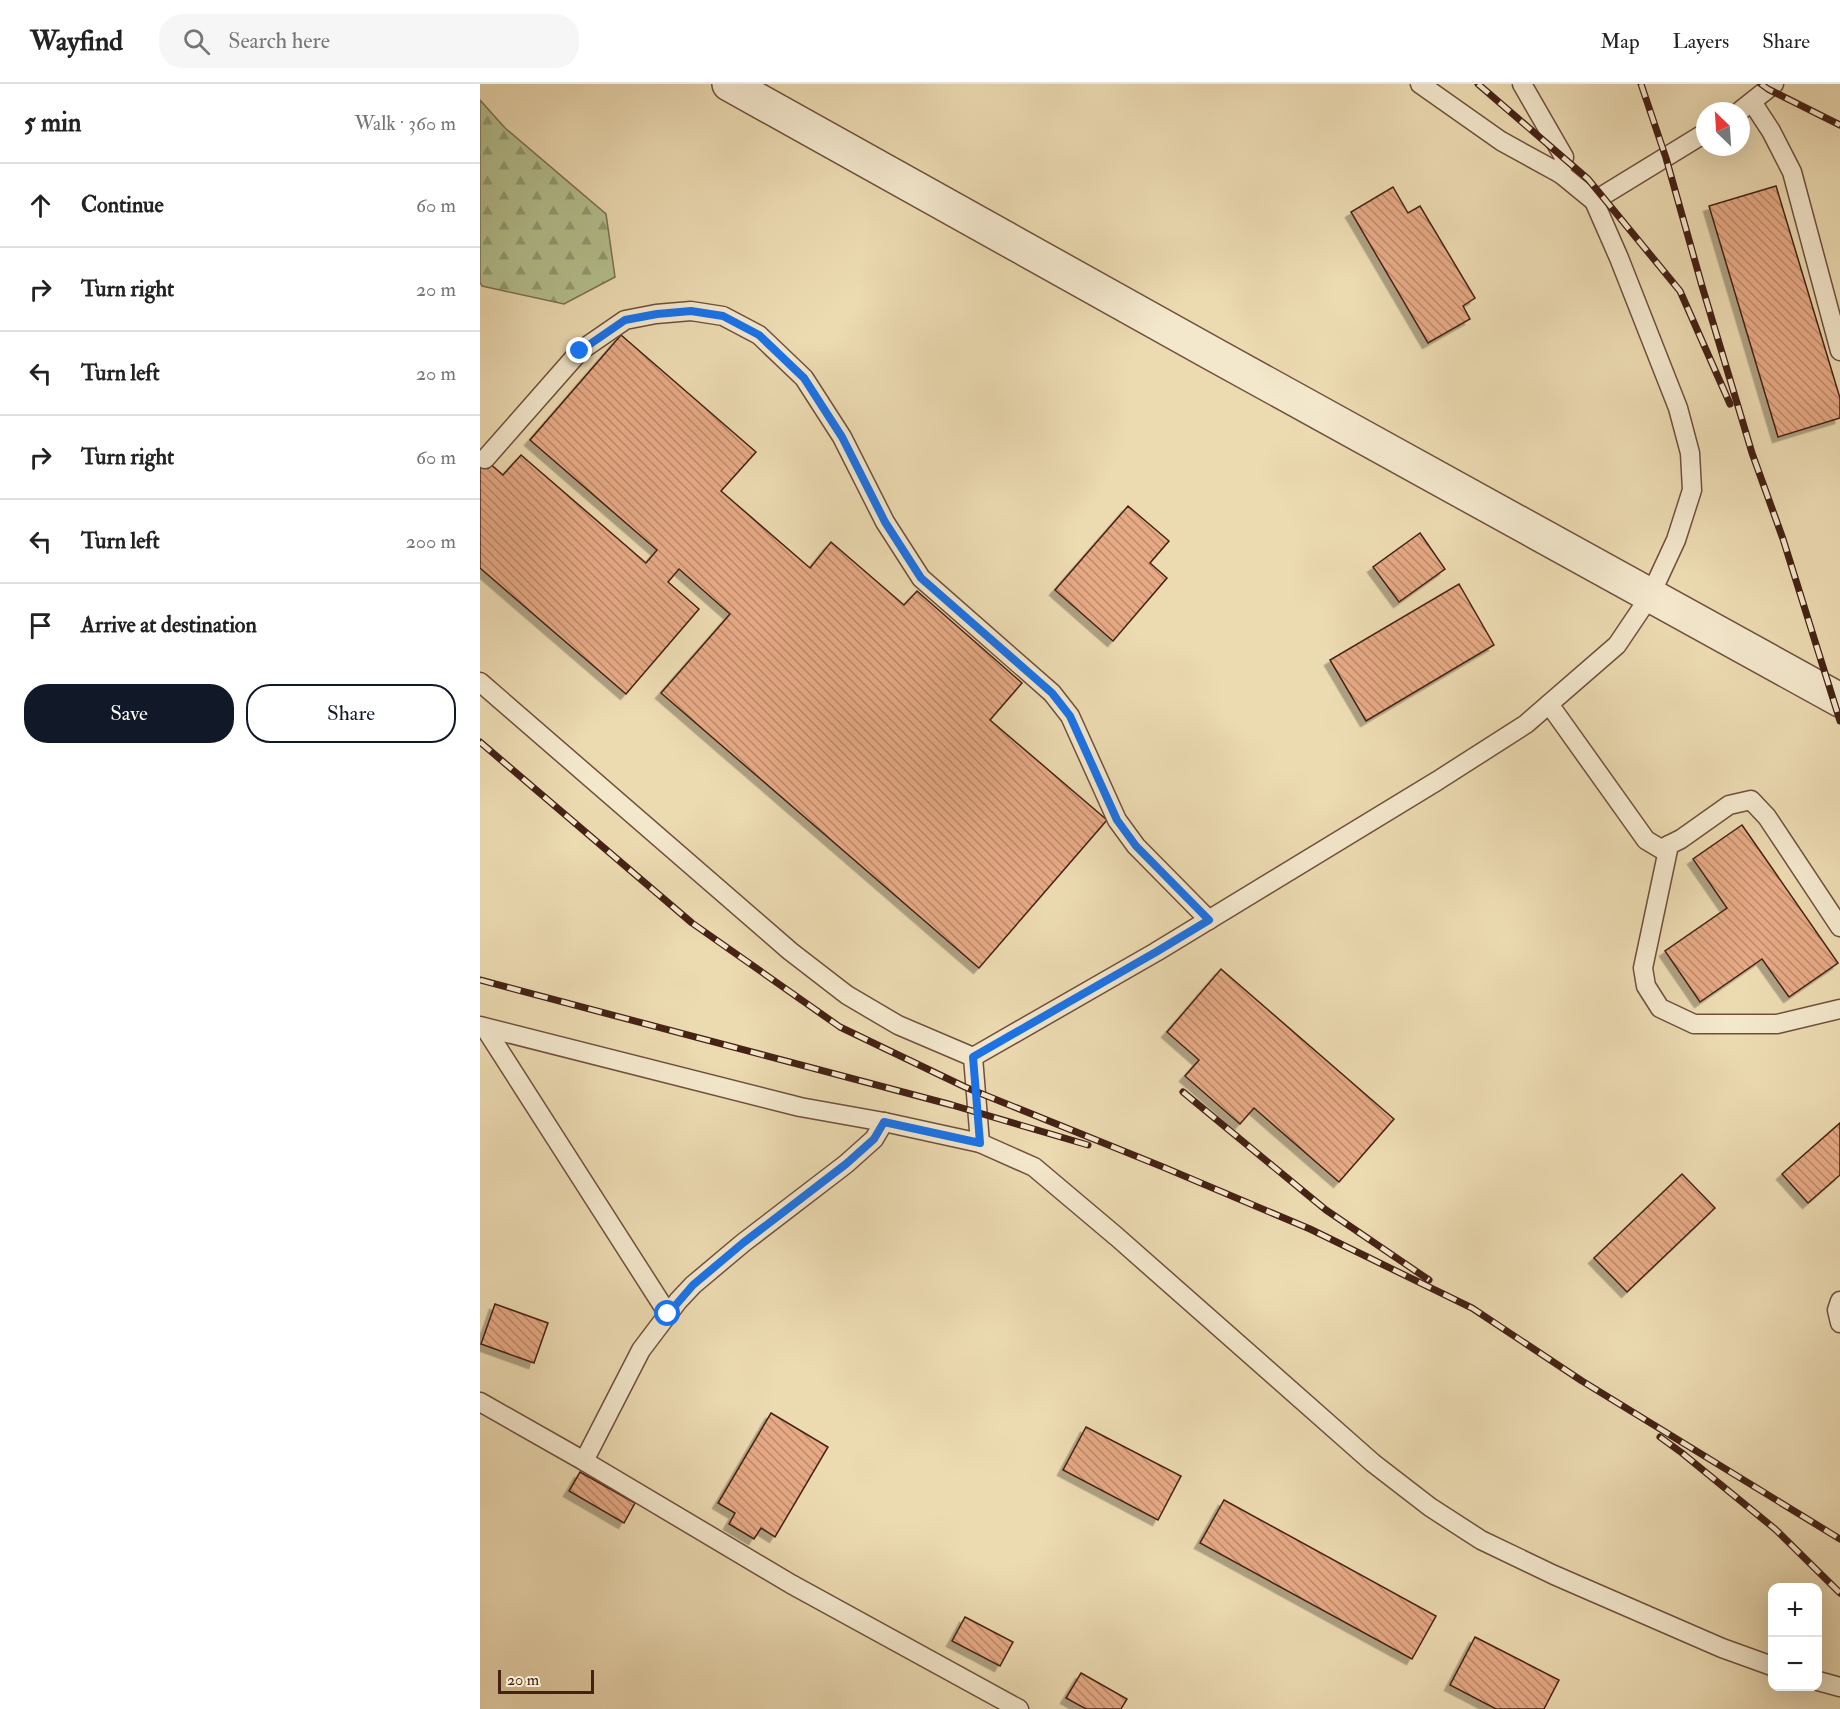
<!DOCTYPE html>
<html lang="en">
<head>
<meta charset="utf-8">
<style>
	:root { --surface:#fff; --page:#f6f6f6; --text:#222; --muted:#767676; --line:#e0e0e0; --accent:#111827 }
	body { margin:0; font-family:"IM FELL Double Pica",serif; background:var(--page); color:var(--text) }
	.controls { position:absolute; right:18px; bottom:18px; display:grid; overflow:hidden; border-radius:12px; box-shadow:0 6px 24px #0002 }
	.controls button { width:54px; height:54px; display:grid; place-items:center; padding:0; border:0; border-bottom:2px solid var(--line); background:var(--surface); color:var(--text); font:30px sans-serif }
	.compass { position:absolute; left:1216px; top:18px; width:54px; height:54px; border-radius:50%; background:var(--surface); box-shadow:0 6px 24px #0002; rotate:335deg }
	.scale { position:absolute; left:18px; bottom:15px; width:96px; box-sizing:border-box; padding-left:6px; border:3px solid #452215; border-top:0; font-size:16px; line-height:21px; white-space:nowrap; color:#452215; -webkit-text-stroke:4px #f3e7cc; paint-order:stroke }
	.stop { position:absolute; width:18px; height:18px; margin:-14px; border:4px solid #1a73e8; border-radius:50%; background:#fff }
	.stop.end { background:#1a73e8; border-color:#fff; box-shadow:0 2px 6px #0008 }
	.list { margin:0; padding:0; list-style:none }
	h2 { display:flex; justify-content:space-between; align-items:center; height:78px; margin:0; padding:0 24px; font-size:26px }
	h2 small { font-size:20px; font-weight:400; color:var(--muted) }
	.list li { display:grid; grid-template-columns:39px 1fr auto; gap:18px; align-items:center; box-sizing:border-box; height:84px; padding:0 24px; border-top:2px solid var(--line) }
	.list b { display:block; font-size:22px; white-space:nowrap }
	.list em { font-size:20px; font-style:normal; color:var(--muted) }
	.actions { display:flex; gap:12px; padding:18px 24px }
	.actions a { flex:1; padding:14px 0; border:2px solid var(--accent); border-radius:24px; text-align:center; font-size:21px; color:var(--accent) }
	.actions .main { background:var(--accent); color:#fff }
	.icon { flex:none; width:33px; height:33px; fill:none; stroke:currentColor; stroke-width:2; stroke-linecap:round; stroke-linejoin:round }
	.map { position:relative; flex:none; width:1360px; height:1625px; overflow:hidden }
	header { display:flex; align-items:center; gap:36px; box-sizing:border-box; height:84px; padding:0 30px; background:var(--surface); border-bottom:2px solid var(--line) }
	header strong { font-size:28px }
	nav { display:flex; gap:33px; margin-inline-start:auto; font-size:21px }
	.search { width:420px; height:54px; background:var(--page); display:flex; align-items:center; gap:15px; box-sizing:border-box; padding:0 21px; border-radius:24px; color:var(--muted); font-size:22px }
	main { display:flex }
	aside { flex:1; background:var(--surface) }
	.map>svg:first-child { display:block }
	.forest { fill:url(#forest-firs); stroke:#7c7152; stroke-width:1.5 }
	.building { fill:url(#building-back-hatch); stroke:#452215; stroke-width:1.5; filter:url(#shadow) }
	.lines { fill:none; stroke-linecap:round; stroke-linejoin:round }
	.service-casing { stroke:#6f503c; stroke-width:21 }
	.minor-casing { stroke:#6f503c; stroke-width:36 }
	.service { stroke:#f3e7cc; stroke-width:18 }
	.minor { stroke:#f3e7cc; stroke-width:33 }
	.rail-casing { stroke:#452215; stroke-width:7 }
	.rail { stroke:#f3e7cc; stroke-width:4.5; stroke-dasharray:14; stroke-linecap:butt }
	.route { stroke:#1a73e8; stroke-width:8 }
</style>
</head>
<body>
<header>
<strong>Wayfind</strong>
<div class="search"><svg class="icon" aria-label="search" viewBox="0 0 24 24"><circle cx="10" cy="10" r="6"/><path d="M15 15l6 6"/></svg>Search here</div>
<nav><a>Map</a><a>Layers</a><a>Share</a></nav>
</header>
<main>
<aside>
<h2>5 min<small>Walk · 360 m</small></h2>
<ul class="list">
<li><svg class="icon" aria-label="ahead" viewBox="0 0 24 24"><path d="M12 20V5M6 11l6-6 6 6"/></svg><div><b>Continue</b></div><em>60 m</em></li>
<li><svg class="icon" aria-label="right" viewBox="0 0 24 24"><path d="M7 20v-9h11M14 6l5 5-5 5"/></svg><div><b>Turn right</b></div><em>20 m</em></li>
<li><svg class="icon" aria-label="left" viewBox="0 0 24 24"><path d="M17 20v-9H6M10 6l-5 5 5 5"/></svg><div><b>Turn left</b></div><em>20 m</em></li>
<li><svg class="icon" aria-label="right" viewBox="0 0 24 24"><path d="M7 20v-9h11M14 6l5 5-5 5"/></svg><div><b>Turn right</b></div><em>60 m</em></li>
<li><svg class="icon" aria-label="left" viewBox="0 0 24 24"><path d="M17 20v-9H6M10 6l-5 5 5 5"/></svg><div><b>Turn left</b></div><em>200 m</em></li>
<li><svg class="icon" aria-label="arrive" viewBox="0 0 24 24"><path d="M6 21V4h12l-3 4 3 4H6"/></svg><div><b>Arrive at destination</b></div></li>
</ul>
<div class="actions"><a class="main">Save</a><a>Share</a></div>
</aside>
<div class="map">
<svg width="1360" height="1625" viewBox="0 0 1360 1625">
	<defs>
		<pattern id="forest-firs" width="22" height="20" patternUnits="userSpaceOnUse" patternTransform="scale(1.5)"><rect width="22" height="20" fill="#b4c08e"/><path d="M5 1l3.5 6h-7zM16 11l3.5 6h-7z" fill="#949c73"/></pattern>
		<pattern id="building-back-hatch" width="6" height="6" patternUnits="userSpaceOnUse" patternTransform="scale(1.5)"><rect width="6" height="6" fill="#e6aa85"/><path d="M-1 5l2 2M0 0l6 6M5-1l2 2" fill="none" stroke="#bc8a6c"/></pattern>
		<filter id="shadow"><feDropShadow dx="-5.5" dy="5.5" stdDeviation="0" flood-color="#0004"/></filter>
	</defs>
	<rect width="100%" height="100%" fill="#ecdab1"/>
	<filter id="stains"><feTurbulence type="fractalNoise" baseFrequency=".00333" numOctaves="4"/><feColorMatrix values="0 0 0 0 .2 0 0 0 0 .09 0 0 0 0 .02 0 0 0 .5 -.17"/></filter>
	<radialGradient id="worn" r=".72"><stop offset=".6" stop-color="#630" stop-opacity="0"/><stop offset="1" stop-color="#630" stop-opacity=".3"/></radialGradient>
	<polygon class="forest" points="0,16 25,44 126,130 135,193 84,220 2,202 0,198"/>
	<g class="building">
		<polygon points="1296,102 1360,314 1360,334 1298,353 1229,122"/>
		<polygon points="913,103 928,129 940,122 995,214 983,222 990,235 948,259 871,128"/>
		<polygon points="141,251 276,368 241,407 330,484 351,458 424,521 437,507 542,599 510,636 627,736 499,884 181,609 250,530 199,485 188,498 219,525 146,610 0,484 0,371 23,391 41,371 166,479 177,466 50,356"/>
		<polygon points="648,422 689,457 670,479 687,494 633,557 575,506"/>
		<polygon points="940,449 965,485 919,518 893,483"/>
		<polygon points="979,500 1014,561 886,637 850,576"/>
		<polygon points="1262,741 1358,879 1309,913 1282,875 1220,918 1185,867 1247,824 1213,775"/>
		<polygon points="741,885 914,1035 859,1098 774,1024 760,1040 705,992 719,976 687,948"/>
		<polygon points="1360,1039 1360,1091 1328,1119 1302,1090"/>
		<polygon points="1202,1090 1235,1124 1147,1208 1114,1174"/>
		<polygon points="15,1220 68,1239 54,1279 1,1260"/>
		<polygon points="291,1329 348,1363 295,1453 281,1444 274,1455 249,1440 255,1429 238,1419"/>
		<polygon points="606,1343 701,1392 678,1436 583,1386"/>
		<polygon points="100,1388 155,1419 144,1439 89,1407"/>
		<polygon points="744,1416 956,1532 932,1575 720,1459"/>
		<polygon points="485,1533 533,1558 520,1582 472,1557"/>
		<polygon points="995,1553 1079,1596 1064,1625 1016,1625 970,1601"/>
		<polygon points="601,1589 647,1615 641,1625 606,1625 586,1614"/>
	</g>
	<g class="lines">
		<g class="service-casing">
			<g id="service">
				<polyline points="1042,0 1084,73 1081,90"/>
				<polyline points="1272,18 1291,47 1312,88 1360,267"/>
				<polyline points="1260,27 1294,0"/>
				<polyline points="1114,117 1225,49"/>
				<polyline points="5,375 100,267 145,236 176,230 211,227 243,232 279,251 324,294 362,353 405,438 441,494 572,609 590,632 637,736 656,762 729,836"/>
				<polyline points="0,598 310,867 367,911 418,941 493,973"/>
				<polyline points="1069,620 1166,756 1181,765 1201,755 1249,721 1271,716 1287,733 1360,843"/>
				<polyline points="1189,761 1163,884 1166,902 1180,924 1214,940 1297,940 1360,925"/>
				<polyline points="0,942 320,1023 404,1038 500,1059 554,1083 637,1153 893,1379 950,1423 1001,1456 1074,1491 1242,1564 1292,1582"/>
				<polyline points="5,944 188,1230"/>
				<polyline points="493,973 676,868 957,697 1046,640 1137,561 1170,512 1196,456 1212,406 1210,369 1198,324 1139,174 1114,117 1081,90 1021,57 940,0"/>
				<polyline points="493,973 500,1059"/>
				<polyline points="1360,1217 1357,1226 1360,1239"/>
				<polyline points="0,1318 104,1377 161,1266 198,1217 213,1201 263,1159 366,1080 394,1055 404,1038"/>
				<polyline points="104,1377 311,1500 539,1625"/>
				<polyline points="1338,1597 1360,1603"/>
			</g>
		</g>
		<g class="minor-casing">
			<polyline id="minor" points="249,0 733,270 1360,616"/>
		</g>
		<use href="#service" class="service"/>
		<use href="#minor" class="minor"/>
		<g class="rail-casing">
			<g id="rail">
				<polyline points="998,0 1108,95 1200,207 1250,320"/>
				<polyline points="1161,0 1186,74 1222,202 1272,369 1303,455 1360,637"/>
				<polyline points="1281,0 1288,5 1360,41"/>
				<polyline points="0,658 212,839 360,943 485,1003 683,1083 830,1145 992,1224 1102,1297 1360,1455"/>
				<polyline points="0,896 472,1021 608,1061"/>
				<polyline points="703,1008 846,1126 949,1196"/>
				<polyline points="1180,1353 1202,1369 1295,1445 1360,1509"/>
			</g>
		</g>
		<use href="#rail" class="rail"/>
	</g>
	<g class="lines">
		<polyline class="route" points="100,267 145,236 177,230 211,227 243,232 279,251 324,294 362,353 405,438 441,494 572,609 590,632 637,736 656,762 729,836 676,868 493,973 500,1059 404,1038 394,1055 366,1080 263,1159 213,1201 188,1230"/>
	</g>
	<rect width="100%" height="100%" filter="url(#stains)"/>
	<rect width="100%" height="100%" fill="url(#worn)"/>
</svg>
<div class="controls">
<button>+</button>
<button>−</button>
</div>
<svg class="compass" viewBox="-18 -18 36 36"><path d="M0-13l5 13h-10z" fill="#e53935"/><path d="M0 13l5-13h-10z" fill="#767676"/></svg>
<div class="scale">20 m</div>
<div class="stop" style="left:188px;top:1230px"></div>
<div class="stop end" style="left:100px;top:267px"></div>
</div>
</main>
</body>
</html>
